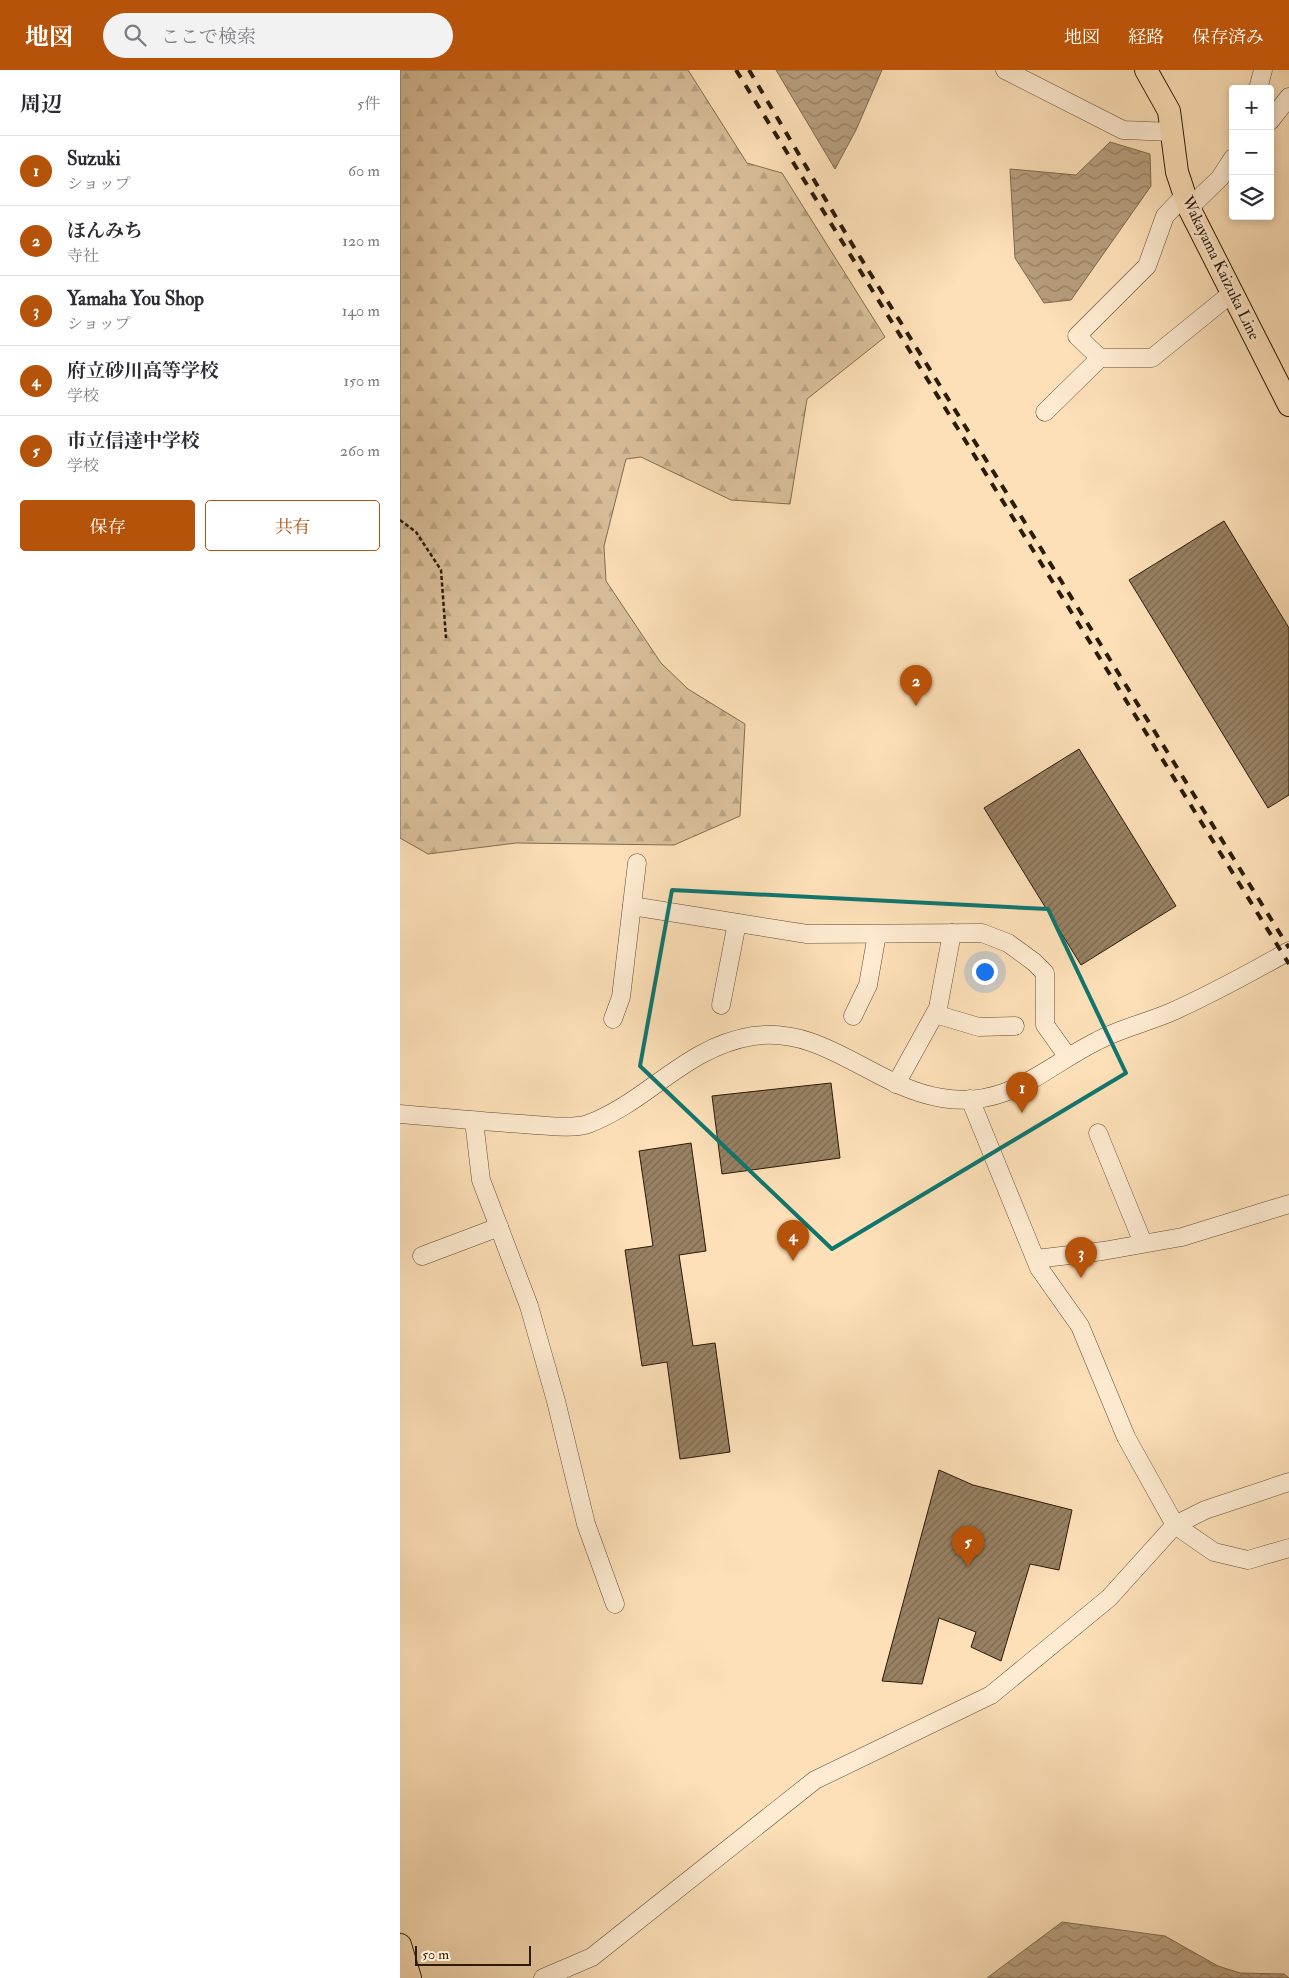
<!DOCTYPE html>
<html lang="ja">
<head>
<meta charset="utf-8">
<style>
	:root { --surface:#fff; --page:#f2f2f3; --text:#2b2b33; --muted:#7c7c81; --line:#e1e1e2; --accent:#b45309 }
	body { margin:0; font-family:"IM FELL Double Pica","Noto Serif JP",serif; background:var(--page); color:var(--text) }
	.controls { position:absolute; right:15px; top:15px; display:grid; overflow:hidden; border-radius:5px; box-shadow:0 2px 8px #0003 }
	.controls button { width:45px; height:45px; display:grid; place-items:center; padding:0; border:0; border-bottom:1px solid var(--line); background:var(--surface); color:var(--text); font:25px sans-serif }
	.scale { position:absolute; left:15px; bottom:12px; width:116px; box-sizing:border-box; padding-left:5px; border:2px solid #2b1b07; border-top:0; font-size:14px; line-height:18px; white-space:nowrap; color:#2b1b07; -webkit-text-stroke:4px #feebd1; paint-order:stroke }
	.you { position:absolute; left:584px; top:901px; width:18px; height:18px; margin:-12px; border:4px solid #fff; border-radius:50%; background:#1a73e8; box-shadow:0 0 0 8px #1a73e833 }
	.badge { display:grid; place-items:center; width:32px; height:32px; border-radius:50%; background:var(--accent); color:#fff; font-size:16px; font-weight:700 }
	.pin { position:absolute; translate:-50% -41px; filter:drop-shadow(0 1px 2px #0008) }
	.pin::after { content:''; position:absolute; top:26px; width:18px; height:15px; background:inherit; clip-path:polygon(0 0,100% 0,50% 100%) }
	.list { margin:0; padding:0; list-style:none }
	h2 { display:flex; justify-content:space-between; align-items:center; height:65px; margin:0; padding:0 20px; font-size:21px }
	h2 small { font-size:16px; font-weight:400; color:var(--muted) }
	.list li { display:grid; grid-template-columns:32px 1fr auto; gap:15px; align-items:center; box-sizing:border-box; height:70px; padding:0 20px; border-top:1px solid var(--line) }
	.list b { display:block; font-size:19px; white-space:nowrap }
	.list p { margin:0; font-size:16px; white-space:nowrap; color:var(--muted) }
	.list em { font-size:16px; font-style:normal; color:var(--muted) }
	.actions { display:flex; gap:10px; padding:15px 20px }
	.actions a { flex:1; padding:11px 0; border:1px solid var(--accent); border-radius:5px; text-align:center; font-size:18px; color:var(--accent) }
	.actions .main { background:var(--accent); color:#fff }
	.icon { flex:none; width:28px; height:28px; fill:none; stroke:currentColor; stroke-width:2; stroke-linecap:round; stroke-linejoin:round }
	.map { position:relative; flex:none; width:889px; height:1908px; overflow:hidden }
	header { display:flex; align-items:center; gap:30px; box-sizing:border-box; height:70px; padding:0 25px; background:var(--accent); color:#fff }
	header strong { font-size:24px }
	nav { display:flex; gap:28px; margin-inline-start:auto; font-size:18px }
	.search { width:350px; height:45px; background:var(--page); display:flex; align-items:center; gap:12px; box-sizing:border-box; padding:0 18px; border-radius:28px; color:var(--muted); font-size:19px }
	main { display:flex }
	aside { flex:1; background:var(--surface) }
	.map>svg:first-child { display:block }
	.forest { fill:url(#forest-firs); stroke:#826d50 }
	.water { fill:url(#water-waves); stroke:#7e694d }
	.building { fill:url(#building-hatch); stroke:#2b1b07 }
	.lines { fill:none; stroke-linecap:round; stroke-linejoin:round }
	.minor-casing { stroke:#604c33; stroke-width:19 }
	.major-casing { stroke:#2b1b07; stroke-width:24 }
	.path { stroke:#2b1b07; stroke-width:2.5; stroke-dasharray:4 2.5; stroke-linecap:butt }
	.minor { stroke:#feebd1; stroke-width:18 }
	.major { stroke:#fde0b8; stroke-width:22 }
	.rail { stroke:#2b1b07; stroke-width:4; stroke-dasharray:9 9; stroke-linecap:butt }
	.marked { fill:none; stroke:#0f766e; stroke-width:4; stroke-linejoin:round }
	.labels { text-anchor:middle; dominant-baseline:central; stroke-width:5; stroke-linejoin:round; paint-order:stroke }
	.street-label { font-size:16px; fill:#2b1b07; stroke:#feebd1 }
</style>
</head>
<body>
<header>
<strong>地図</strong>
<div class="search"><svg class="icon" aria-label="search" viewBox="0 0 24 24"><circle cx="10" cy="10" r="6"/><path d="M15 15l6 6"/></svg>ここで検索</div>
<nav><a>地図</a><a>経路</a><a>保存済み</a></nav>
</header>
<main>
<aside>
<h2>周辺<small>5件</small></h2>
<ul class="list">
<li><span class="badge">1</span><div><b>Suzuki</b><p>ショップ</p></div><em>60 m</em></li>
<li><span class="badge">2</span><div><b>ほんみち</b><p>寺社</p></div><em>120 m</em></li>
<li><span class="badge">3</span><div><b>Yamaha You Shop</b><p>ショップ</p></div><em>140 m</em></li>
<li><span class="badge">4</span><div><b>府立砂川高等学校</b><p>学校</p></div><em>150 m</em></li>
<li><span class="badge">5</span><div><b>市立信達中学校</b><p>学校</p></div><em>260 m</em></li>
</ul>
<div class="actions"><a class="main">保存</a><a>共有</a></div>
</aside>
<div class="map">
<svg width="889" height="1908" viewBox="0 0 889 1908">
	<defs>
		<pattern id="forest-firs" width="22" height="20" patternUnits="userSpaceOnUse" patternTransform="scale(1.25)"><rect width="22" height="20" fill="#d9bf9a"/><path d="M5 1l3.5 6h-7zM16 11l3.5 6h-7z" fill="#baa483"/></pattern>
		<pattern id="water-waves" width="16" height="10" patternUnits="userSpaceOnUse" patternTransform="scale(1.25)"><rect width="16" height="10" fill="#b69d7c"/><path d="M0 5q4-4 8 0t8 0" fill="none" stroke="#947f64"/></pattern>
		<pattern id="building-hatch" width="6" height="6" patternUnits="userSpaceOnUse" patternTransform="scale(1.25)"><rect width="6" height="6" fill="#988163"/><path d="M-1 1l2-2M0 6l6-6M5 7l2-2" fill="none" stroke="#7c6950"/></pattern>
	</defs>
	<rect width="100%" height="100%" fill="#fde0b8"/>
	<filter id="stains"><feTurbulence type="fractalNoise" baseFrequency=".004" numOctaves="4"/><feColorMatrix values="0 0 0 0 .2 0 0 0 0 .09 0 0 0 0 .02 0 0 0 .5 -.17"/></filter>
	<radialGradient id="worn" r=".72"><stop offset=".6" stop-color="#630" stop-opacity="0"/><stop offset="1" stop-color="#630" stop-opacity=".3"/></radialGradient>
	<polygon class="forest" points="0,0 288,0 347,93 382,103 485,267 407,329 390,434 331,430 241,387 226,389 204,476 206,511 261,593 288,619 345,654 340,746 274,775 116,773 28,784 0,768"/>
	<g class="water">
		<polygon points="376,0 482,0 456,60 435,99"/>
		<polygon points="710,72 750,84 751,116 671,230 644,233 615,188 610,99 676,105"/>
		<polygon points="662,1852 765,1866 818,1896 840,1903 884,1904 889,1908 587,1908"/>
	</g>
	<g class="building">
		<polygon points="824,451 889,558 889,725 868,738 729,510"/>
		<polygon points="679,679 776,836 681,895 584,738"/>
		<polygon points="431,1013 440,1088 322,1104 312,1026"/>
		<polygon points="291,1073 306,1181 279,1185 293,1276 315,1273 330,1382 280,1389 267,1292 242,1296 225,1180 253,1176 239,1081"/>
		<polygon points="539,1400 573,1415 672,1440 659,1500 630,1494 601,1591 571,1577 576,1562 539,1548 522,1614 482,1611"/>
	</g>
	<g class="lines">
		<g class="minor-casing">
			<g id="minor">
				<polyline points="605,0 723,60 773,62"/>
				<polyline points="858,19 863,0"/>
				<polyline points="870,51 889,27"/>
				<polyline points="785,125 765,146 747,196 677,266 700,288 752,288 832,223"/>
				<polyline points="789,138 820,108 833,88"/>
				<polyline points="645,342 700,288"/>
				<polyline points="232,836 407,864 582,863 608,873 634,892 645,903 645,955 668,987"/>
				<polyline points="321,935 337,853"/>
				<polyline points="535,944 579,957 615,956"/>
				<polyline points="453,946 468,915 477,864"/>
				<polyline points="213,949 221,927 237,793"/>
				<polyline points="496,1014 538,938 552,863"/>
				<polyline points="570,1029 639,1198 680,1256 726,1367 775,1455 814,1482 848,1490 889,1478"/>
				<path d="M 0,1044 C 45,1048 90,1052 135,1055 C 151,1056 173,1059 188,1054 C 249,1031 285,977 353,966 C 424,955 475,1018 542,1028 C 608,1039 643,998 697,971 C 719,959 745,953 769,943 C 810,925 850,903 889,881"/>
				<polyline points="74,1051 81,1110 129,1236 156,1331 186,1454 215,1534"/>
				<polyline points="698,1063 743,1173"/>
				<polyline points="22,1186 99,1157"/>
				<polyline points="636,1189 703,1181 782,1167 889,1134"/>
				<polyline points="143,1908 192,1887 415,1710 591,1625 709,1528 775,1455 805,1440 889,1412"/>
			</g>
		</g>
		<g class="major-casing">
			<g id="major">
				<polyline points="746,0 769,41 777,102 789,138 889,335"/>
				<polyline points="0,1875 10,1908"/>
			</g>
		</g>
		<polyline class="path" points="0,450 16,462 41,500 46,568"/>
		<use href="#minor" class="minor"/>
		<use href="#major" class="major"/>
		<g class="rail">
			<polyline points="336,0 889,894"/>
			<polyline points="349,0 452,174 889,878"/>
		</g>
	</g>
	<path class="marked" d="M 272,820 L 648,839 L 726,1003 L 432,1179 L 240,996 Z"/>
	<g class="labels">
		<g class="street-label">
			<text transform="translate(821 198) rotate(64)">Wakayama Kaizuka Line</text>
		</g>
	</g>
	<rect width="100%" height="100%" filter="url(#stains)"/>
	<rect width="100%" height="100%" fill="url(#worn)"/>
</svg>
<div class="controls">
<button>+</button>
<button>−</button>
<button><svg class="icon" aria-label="layers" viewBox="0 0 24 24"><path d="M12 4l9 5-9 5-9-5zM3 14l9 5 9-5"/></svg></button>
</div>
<div class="scale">50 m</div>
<div class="you"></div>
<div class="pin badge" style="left:622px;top:1043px">1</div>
<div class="pin badge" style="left:516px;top:636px">2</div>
<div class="pin badge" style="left:681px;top:1208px">3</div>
<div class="pin badge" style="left:393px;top:1191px">4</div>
<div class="pin badge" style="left:568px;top:1497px">5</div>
</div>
</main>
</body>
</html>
